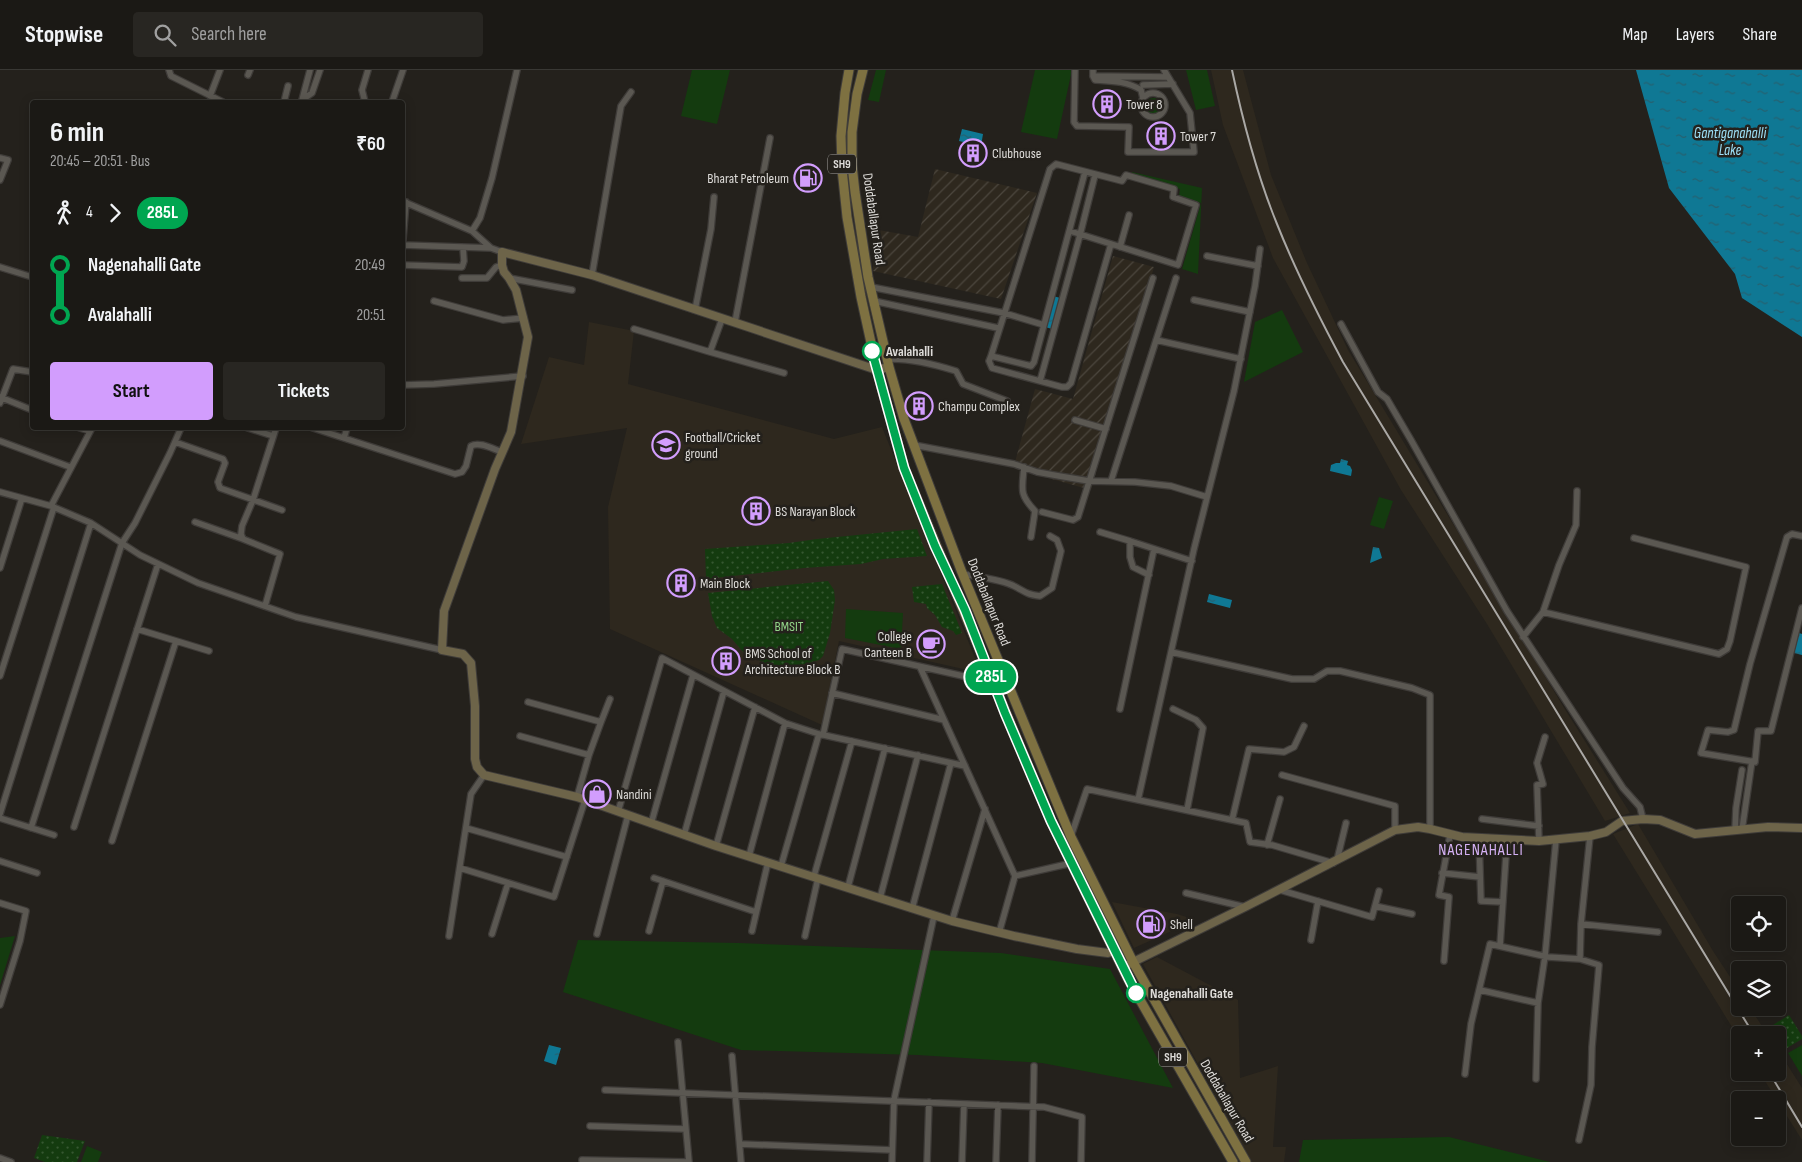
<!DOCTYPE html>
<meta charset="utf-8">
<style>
:root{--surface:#1b1915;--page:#282622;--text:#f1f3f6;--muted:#a0a0a0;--line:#393834;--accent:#d29dfd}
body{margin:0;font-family:"Sofia Sans Condensed",sans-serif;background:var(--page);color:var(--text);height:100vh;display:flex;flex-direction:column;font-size:19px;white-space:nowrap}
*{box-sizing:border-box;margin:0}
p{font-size:16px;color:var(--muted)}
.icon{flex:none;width:28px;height:28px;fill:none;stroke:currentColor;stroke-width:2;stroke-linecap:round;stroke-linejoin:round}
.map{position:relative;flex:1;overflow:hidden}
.details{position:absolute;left:30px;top:30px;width:375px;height:330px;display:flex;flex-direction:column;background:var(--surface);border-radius:5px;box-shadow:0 2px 12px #0003,0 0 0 1px var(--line)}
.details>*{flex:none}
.badge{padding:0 10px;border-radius:16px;font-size:18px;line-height:32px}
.fabs{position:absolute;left:1731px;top:826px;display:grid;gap:10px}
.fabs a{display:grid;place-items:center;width:55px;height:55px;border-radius:5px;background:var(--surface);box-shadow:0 2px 12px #0003,0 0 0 1px var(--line);font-size:25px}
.map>.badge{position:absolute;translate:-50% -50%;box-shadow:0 0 0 2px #fff}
.legs{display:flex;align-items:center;gap:8px;height:55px;padding:0 20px;font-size:16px}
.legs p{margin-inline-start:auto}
.head{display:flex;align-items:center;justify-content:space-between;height:85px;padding:0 20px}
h1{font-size:28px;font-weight:700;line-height:38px}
.primary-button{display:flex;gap:10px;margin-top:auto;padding:10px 20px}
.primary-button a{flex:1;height:58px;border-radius:5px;background:var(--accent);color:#111;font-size:20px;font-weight:700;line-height:58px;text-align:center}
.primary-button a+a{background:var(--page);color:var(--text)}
ul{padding:0 20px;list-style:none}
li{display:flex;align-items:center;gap:18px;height:50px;font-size:19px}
li i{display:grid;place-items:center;width:8px;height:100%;margin:0 6px;background:currentColor}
li i::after{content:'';width:12px;height:12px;margin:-6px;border:4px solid;border-radius:50%;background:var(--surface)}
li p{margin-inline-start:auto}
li:first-child i{background:linear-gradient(#0000 50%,currentColor 0)}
li:last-child i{background:linear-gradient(currentColor 50%,#0000 0)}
header{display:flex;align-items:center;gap:30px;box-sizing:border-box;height:70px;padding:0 25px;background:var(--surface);border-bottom:1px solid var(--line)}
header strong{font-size:24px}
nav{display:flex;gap:28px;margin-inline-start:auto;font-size:18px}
.search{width:350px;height:45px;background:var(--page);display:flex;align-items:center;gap:12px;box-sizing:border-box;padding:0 18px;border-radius:5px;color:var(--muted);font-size:19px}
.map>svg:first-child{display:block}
.built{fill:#2e281e}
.industrial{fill:url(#industrial-furrows)}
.green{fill:#143b0f}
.park{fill:url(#park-dots)}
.water{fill:url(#water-ripples)}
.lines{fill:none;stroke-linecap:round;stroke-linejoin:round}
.street-casing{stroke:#3f3c39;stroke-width:8}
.secondary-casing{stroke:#3f3c39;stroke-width:10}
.primary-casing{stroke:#3f3c39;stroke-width:11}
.street{stroke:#5b5852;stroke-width:5.5}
.secondary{stroke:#6d6449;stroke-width:8}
.primary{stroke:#7e7141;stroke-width:9}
.rail{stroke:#aaa8a5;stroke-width:2}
.line-1-casing{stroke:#fff;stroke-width:11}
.line-1{stroke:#00a651;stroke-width:8}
.stop-1-dot{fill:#fff;stroke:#00a651;stroke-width:2.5}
.labels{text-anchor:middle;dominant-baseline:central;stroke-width:5;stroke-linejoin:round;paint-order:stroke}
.shield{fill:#24211c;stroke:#a6a4a0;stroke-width:1}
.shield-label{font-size:12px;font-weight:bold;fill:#dedcd9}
.poi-label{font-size:14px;fill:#dedcd9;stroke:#24211c;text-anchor:start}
.street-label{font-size:14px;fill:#dedcd9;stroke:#24211c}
.stop-label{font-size:14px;font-weight:bold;fill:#dedcd9;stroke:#24211c;text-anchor:start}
.park-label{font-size:14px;fill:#93d689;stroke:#24211c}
.water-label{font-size:15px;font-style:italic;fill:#9de0f8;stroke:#24211c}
.quarter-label{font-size:16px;letter-spacing:1px;fill:#d5b1f4;stroke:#24211c}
</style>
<header>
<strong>Stopwise</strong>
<div class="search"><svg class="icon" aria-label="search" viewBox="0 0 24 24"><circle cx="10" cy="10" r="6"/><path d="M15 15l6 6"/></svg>Search here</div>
<nav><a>Map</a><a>Layers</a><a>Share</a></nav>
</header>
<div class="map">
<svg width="1802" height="1092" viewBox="0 0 1802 1092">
<defs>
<pattern id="industrial-furrows" width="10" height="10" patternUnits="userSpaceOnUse" patternTransform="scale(1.25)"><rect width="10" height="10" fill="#2e281e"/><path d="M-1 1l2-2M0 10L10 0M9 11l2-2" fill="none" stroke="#4c473e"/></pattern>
<pattern id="park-dots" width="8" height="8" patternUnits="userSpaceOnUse" patternTransform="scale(1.25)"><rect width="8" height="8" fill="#143b0f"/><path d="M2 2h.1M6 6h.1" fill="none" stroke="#365731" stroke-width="1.8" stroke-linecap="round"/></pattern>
<pattern id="water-ripples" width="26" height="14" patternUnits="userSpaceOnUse" patternTransform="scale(1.25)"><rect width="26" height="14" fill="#0f7894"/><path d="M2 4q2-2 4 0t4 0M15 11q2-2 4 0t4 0" fill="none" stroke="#26606f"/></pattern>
</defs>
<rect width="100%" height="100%" fill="#24211c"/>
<path class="built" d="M1211,0H1243L1271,105L1307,193L1348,280L1566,641L1630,743L1605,751L1487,554L1401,420L1273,188L1223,55Z
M589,252L634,261L628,314L834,369L882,357L981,603L839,571L822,655L610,559L608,437L627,358L521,374L549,287L584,295Z
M1638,754L1713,881L1740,922V938H1750L1768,965H1740V970L1613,764Z
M1112,832L1177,844L1196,850L1134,878Z
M1157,887L1238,930L1240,1008L1278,996L1273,1077H1286L1284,1092H1252L1143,894Z
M1778,980L1802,1018V1070L1760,1003L1778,1002Z"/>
<path class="industrial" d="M935,99L1037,123L1001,229L873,201V159L918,167Z
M1113,186L1154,197L1091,420L1016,399L1015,392L1035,319L1073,329Z"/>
<path class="green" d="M692,0H730L717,54L681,46Z
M876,0H886L879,32L868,30Z
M1035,0H1072L1057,69L1021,62Z
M1186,0H1207L1215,36L1196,40Z
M1146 36a8 8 0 1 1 16 0a8 8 0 1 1-16 0Z
M1132,102L1202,118L1198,204L1182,199L1201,133L1179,126L1180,119L1132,105Z
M1282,240L1303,282L1244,312L1255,252Z
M1379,427L1393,431L1384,459L1370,455Z
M846,539L903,543L901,579L845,568Z
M15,866L0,915V868Z
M578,870L739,873L1001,883L1110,899L1173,1018L1042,993L918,985L741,980L563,922Z
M1802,975V1006L1788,983Z
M1449,1067L1550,1092H1299L1303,1070Z
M87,1076L102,1082L98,1092H81Z"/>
<path class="park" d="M917,459L927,486L883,489L861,494L804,498L706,509L705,479L789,473L817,469Z
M828,511L834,520L835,530L830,563L823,586L819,590L805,594L789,596L769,595L744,583L732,569L717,558L712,546L708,523Z
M942,514L962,563L956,565L953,561L942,557L935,545L927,538L926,534L914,532L912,517Z
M1789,945L1802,966V969L1787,978L1773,955Z
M42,1065L85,1071L77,1092H45L34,1088Z"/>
<path class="water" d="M1636,0H1802V267L1742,228L1735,204L1669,118Z
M962,59L983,64L981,76L959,71Z
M1053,226L1064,229L1056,260L1045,257Z
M1341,389L1348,391L1347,395L1350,396L1352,400L1351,406L1330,401L1331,395L1336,393H1340Z
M1373,477L1379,478L1382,488L1370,493Z
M1209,524L1232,530L1230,538L1207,532Z
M1799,563L1802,564V585L1794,583Z
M549,975L561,978L556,995L544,991Z"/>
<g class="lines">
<g class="street-casing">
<path id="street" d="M169,0L171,6L223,32
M1075,0L1074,52L1077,56L1129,57L1128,82H1194L1190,43L1164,0
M1093,0V6L1168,7
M248,5L250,0
M1093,6L1095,10C1111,11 1127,11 1141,20L1143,28
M1143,15L1173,14
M1141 35a12 12 0 1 1 24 0a12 12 0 1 1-24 0Z
M210,26L220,0
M302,30L312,23L320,0
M302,30L310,0
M284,32L288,16
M365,32L362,20L368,0
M392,32L403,0
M0,88L8,90L0,110
M402,131L472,161L491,178L502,182
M472,161L480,148L492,108L517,0
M1070,161L1178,195L1196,135L1173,127L1174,119L1126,105L1122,111L1056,94L1050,99L991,286L1031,296L1034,292L1085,102
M403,175L491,178
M1120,177L1129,145
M402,181L406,132
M1207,186L1258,196
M402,195L462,197L464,191L463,178
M0,197L32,207
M592,205L621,36L631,22
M462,208H487L496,197L502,195
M509,208L572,220
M871,217L1004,243L1044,255
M1194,230L1250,242
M434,231L503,250L524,248
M874,231L998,258
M695,240L711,159L714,127
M722,249L710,282L784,303
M735,252L770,68
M1341,254L1378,322L1387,329L1411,370L1507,541L1623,718L1640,737L1643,749
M634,259L710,282
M1156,270L1241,289
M991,286L989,291L992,298L1062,317H1067L1071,313L1111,174
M887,289C910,288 934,294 956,301L963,314L1007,331
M1040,311L1080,165L1095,105
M402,315L434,314L523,306
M0,327L32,340
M0,333L13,299L32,302
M1075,350L1106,359
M80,358L90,361
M248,358L273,366
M313,358L455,404L462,402L466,396L471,376C479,371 493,379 502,382
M344,368L347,358
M0,371L70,397
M175,372L223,389L225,393L218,412L220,418L282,440
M914,375L1014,394L1037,402L1059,406L1089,411L1135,412L1171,416L1207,427
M1024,397C1022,420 1019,424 1035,441L1031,467
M1111,411L1176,208
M0,422L51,436L91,453L140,485L198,513L296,547L442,580
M51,436L92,358
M1042,442L1073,450L1078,447L1153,208
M195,452L243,469
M1100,462L1130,471V487L1133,497L1149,505
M1802,466L1792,464L1787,467L1750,594L1734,660L1728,662L1708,660L1701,683L1755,692L1758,661H1771L1802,538
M1130,471L1192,491
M0,498L22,428
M963,504C978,507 1001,509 1014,516C1026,522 1025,524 1040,526L1052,518L1061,481L1057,470L1050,466
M265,536L280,484L243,469L241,464L242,456L253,430L276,358
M1543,542L1719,584L1727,579L1730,571L1746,497L1634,468
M137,559L209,581
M1523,567L1543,542L1559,495L1576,455L1577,421
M1171,582L1292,609H1314L1327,601H1340L1412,618L1430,625V759
M920,597L1015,806L999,863
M0,606L54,437
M832,623L944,650
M528,632L601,652L589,685
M1120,639L1154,479
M1173,639L1196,650L1203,658L1187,740
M601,652L610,629
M823,665L842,579L981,610
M520,666L589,685L577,727
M1282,705L1395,736V760
M1138,730L1194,479L1234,321L1255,216L1260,179
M618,742L662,588L785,653L819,664L965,696
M0,744L91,453
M0,748L54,765
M1482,749L1539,756
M1232,750L1249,679L1284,682L1294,677L1304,656
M651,754L693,605
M74,757L158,494
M31,758L122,473L135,453L170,383L181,358
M466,758L567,787
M1735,760L1736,738L1742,700
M1742,760L1752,691
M684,765L724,621
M1071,766L1087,719L1246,753L1250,772L1272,775L1333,793
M1479,768L1481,831L1503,832
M112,771L176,571
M1539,771L1537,715L1543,714L1537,693L1545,667
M1267,775L1280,729
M716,776L755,637
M749,786L785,653
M1337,790L1346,753
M0,791L37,803
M781,796L819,664
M460,798L554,827L585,730
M1442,803L1480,807
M814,806L852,671
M1015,806L1072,793
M654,808L756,842
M848,817L885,678
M1280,820L1372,847L1379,821
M1186,823L1245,837
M880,828L918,685
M0,833L26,841L20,871L0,935
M1375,836L1412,844
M912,839L951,693
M952,851L985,739
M1581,854L1658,862
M649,861L663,811
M752,861L768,792
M492,864L508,813
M597,864L628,745
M449,866L471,724L484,705
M805,866L818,808
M1311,870L1318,831
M1500,876L1507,770
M1580,889L1581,854L1590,766
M1444,891L1449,827L1439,825L1450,765
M1480,920L1538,933L1545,886L1556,770
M678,972L689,1092
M732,986L741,1092
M1465,1004L1471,954L1490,874L1548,887L1580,889L1599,895L1592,977L1591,1015L1579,1070
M1536,1009L1538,933
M605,1020L1044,1037L1082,1047L1081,1092
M590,1056L686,1059
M740,1074L892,1080
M0,1088L11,1092
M582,1090L689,1092
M892,1092L894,1030L934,846
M927,1092L929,1032
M962,1092L964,1034
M996,1092L998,1035
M1032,1092L1034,996"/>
</g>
<g class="secondary-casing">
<path id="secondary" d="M889,297L877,300L592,205L502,182V195L504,202L509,208L516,220L528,267L511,362L495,399L444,541L442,580L463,584L471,593L475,636V689L477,697L484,705L577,727L716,776L952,851L1014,866L1077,879L1108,883L1115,881
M1123,897L1245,837L1395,760L1418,757L1430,759L1462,767L1539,771L1590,766L1606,762L1622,751L1643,749L1660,750L1695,764L1768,757L1802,758"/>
</g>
<g class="primary-casing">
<path id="primary" d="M849,0L845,23L841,66L842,99L847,147L861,227L877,300L904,398L1051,751L1128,909L1233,1092
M863,0L857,24L852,62V95L855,122L868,207L889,297L904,349L961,500L1071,767L1133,892L1246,1092"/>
</g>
<use href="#street" class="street"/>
<use href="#secondary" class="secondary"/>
<use href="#primary" class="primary"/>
<path class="rail" d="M1232,0C1243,52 1257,105 1277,154C1296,202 1319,247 1343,292L1754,965
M1769,1002L1802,1057"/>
</g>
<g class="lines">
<g class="line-1-casing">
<path id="line-1" d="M872,281L904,398L935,476L965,540L1005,643L1051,751L1136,923"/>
</g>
<use href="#line-1" class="line-1"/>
</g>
<defs>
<g id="building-ring" transform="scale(1.4375)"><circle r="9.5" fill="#24211c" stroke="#d29dfd" stroke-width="1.5"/><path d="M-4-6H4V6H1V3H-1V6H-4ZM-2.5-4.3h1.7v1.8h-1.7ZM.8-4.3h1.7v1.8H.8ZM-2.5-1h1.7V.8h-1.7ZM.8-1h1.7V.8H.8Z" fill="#d29dfd"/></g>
<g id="fuel-ring" transform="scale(1.4375)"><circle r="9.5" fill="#24211c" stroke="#d29dfd" stroke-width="1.5"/><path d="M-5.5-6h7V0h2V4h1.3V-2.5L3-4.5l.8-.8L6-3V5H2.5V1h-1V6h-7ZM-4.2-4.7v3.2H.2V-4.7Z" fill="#d29dfd"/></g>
<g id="university-ring" transform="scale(1.4375)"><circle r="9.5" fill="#24211c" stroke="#d29dfd" stroke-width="1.5"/><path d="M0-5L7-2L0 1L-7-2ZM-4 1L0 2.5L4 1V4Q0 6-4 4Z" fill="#d29dfd"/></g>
<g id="cafe-ring" transform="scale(1.4375)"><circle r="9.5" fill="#24211c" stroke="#d29dfd" stroke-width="1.5"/><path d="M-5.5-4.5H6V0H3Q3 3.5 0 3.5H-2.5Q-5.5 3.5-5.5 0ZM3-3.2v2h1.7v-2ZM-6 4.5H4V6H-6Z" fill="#d29dfd"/></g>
<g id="shop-ring" transform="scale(1.4375)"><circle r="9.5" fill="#24211c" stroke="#d29dfd" stroke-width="1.5"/><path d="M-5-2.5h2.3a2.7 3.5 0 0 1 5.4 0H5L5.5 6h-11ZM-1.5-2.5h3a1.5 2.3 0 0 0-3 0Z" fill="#d29dfd"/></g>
</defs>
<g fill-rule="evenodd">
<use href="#building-ring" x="1107" y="34"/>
<use href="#building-ring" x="1161" y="66"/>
<use href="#building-ring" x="973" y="83"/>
<use href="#fuel-ring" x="808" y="108"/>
<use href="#building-ring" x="919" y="336"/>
<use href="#university-ring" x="666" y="375"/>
<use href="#building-ring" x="756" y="441"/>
<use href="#building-ring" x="681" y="513"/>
<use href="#cafe-ring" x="931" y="574"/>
<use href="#building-ring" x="726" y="591"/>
<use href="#shop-ring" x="597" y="724"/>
<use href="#fuel-ring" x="1151" y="854"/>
</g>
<g class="stop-1-dot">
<circle cx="872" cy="281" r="9"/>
<circle cx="1136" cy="923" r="9"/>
</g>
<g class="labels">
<g class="shield">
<rect x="828" y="84.5" width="28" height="19" rx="4"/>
<rect x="1159" y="977.5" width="28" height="19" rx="4"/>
</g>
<g class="shield-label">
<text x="842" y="94">SH9</text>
<text x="1173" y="987">SH9</text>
</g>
<g class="poi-label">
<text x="1126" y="34">Tower 8</text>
<text x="1180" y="66">Tower 7</text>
<text x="992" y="83">Clubhouse</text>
<text x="789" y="108" text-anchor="end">Bharat Petroleum</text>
<text x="938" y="336">Champu Complex</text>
<text x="685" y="367">Football/Cricket<tspan x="685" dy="16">ground</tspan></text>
<text x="775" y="441">BS Narayan Block</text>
<text x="700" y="513">Main Block</text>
<text x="912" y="566" text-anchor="end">College<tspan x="912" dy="16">Canteen B</tspan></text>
<text x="745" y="583">BMS School of<tspan x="745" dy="16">Architecture Block B</tspan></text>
<text x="616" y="724">Nandini</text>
<text x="1170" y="854">Shell</text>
</g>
<g class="street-label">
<text transform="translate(874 149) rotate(82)">Doddaballapur Road</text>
<text transform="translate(989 532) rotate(68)">Doddaballapur Road</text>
<text transform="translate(1227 1031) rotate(60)">Doddaballapur Road</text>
</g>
<g class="stop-label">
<text x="886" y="281">Avalahalli</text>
<text x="1150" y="923">Nagenahalli Gate</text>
</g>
<g class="park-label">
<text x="789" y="556">BMSIT</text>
</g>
<g class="water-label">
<text x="1730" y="63">Gantiganahalli<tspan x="1730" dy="17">Lake</tspan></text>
</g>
<g class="quarter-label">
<text x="1481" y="780">NAGENAHALLI</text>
</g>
</g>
</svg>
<div class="fabs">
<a><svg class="icon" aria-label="locate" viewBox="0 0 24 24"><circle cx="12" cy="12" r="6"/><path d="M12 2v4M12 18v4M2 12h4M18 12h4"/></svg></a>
<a><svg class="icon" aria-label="layers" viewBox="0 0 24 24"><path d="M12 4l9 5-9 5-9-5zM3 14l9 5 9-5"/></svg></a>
<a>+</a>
<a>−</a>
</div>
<b class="badge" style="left:991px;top:607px;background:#00a651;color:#fff">285L</b>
<section class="details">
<div class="head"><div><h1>6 min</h1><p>20:45 – 20:51 · Bus</p></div><b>₹60</b></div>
<div class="legs"><svg class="icon" aria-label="walk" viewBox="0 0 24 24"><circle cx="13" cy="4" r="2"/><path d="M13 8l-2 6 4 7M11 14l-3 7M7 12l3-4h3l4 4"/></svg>4<svg class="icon" aria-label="forward" viewBox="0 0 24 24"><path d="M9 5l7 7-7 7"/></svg><b class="badge" style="background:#00a651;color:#fff">285L</b></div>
<ul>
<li><i style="color:#00a651"></i><b>Nagenahalli Gate</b><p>20:49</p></li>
<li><i style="color:#00a651"></i><b>Avalahalli</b><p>20:51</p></li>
</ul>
<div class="primary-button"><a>Start</a><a>Tickets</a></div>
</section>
</div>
